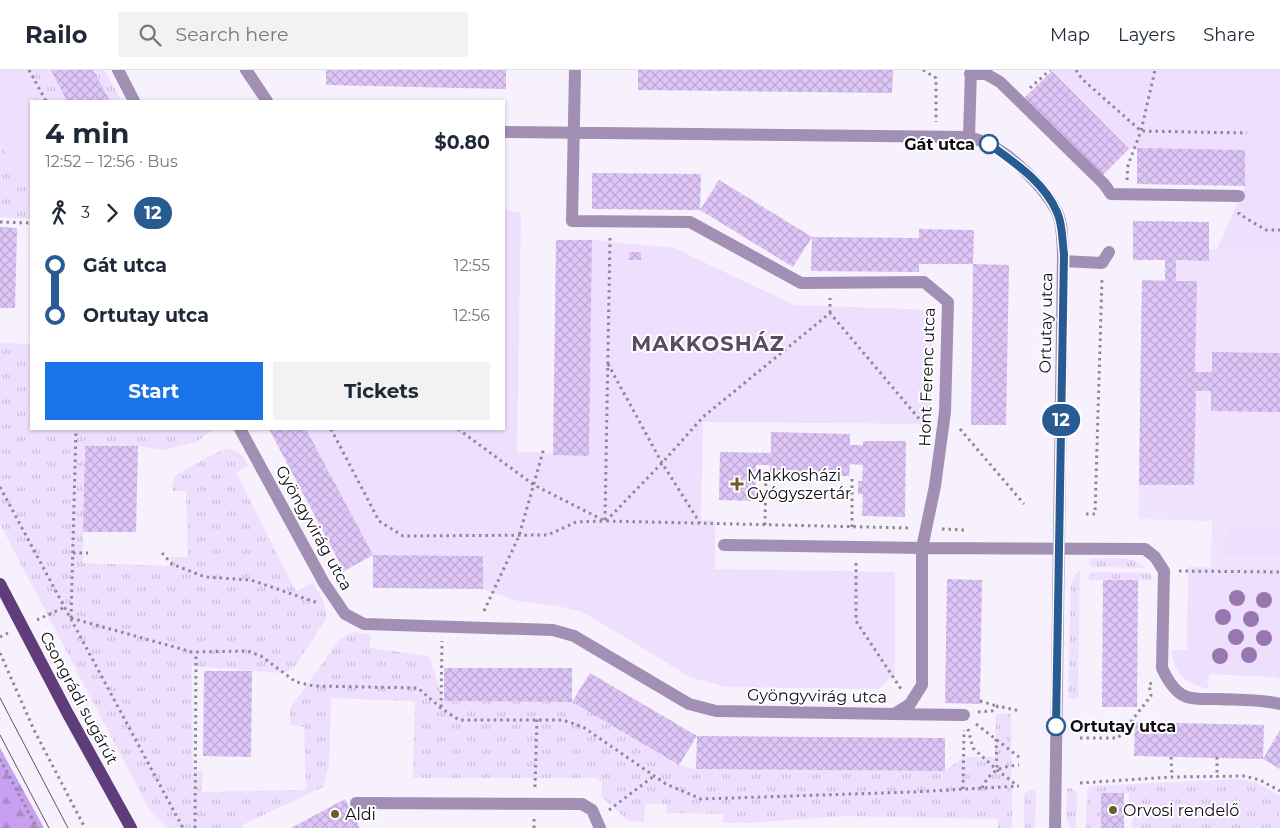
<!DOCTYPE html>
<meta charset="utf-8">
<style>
:root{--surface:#fff;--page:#f2f2f3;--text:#1f2937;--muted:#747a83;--line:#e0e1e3;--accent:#1a73e8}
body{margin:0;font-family:Montserrat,sans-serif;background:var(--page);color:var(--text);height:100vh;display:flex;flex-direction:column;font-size:19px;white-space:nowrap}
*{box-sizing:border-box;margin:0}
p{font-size:16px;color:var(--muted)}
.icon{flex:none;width:28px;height:28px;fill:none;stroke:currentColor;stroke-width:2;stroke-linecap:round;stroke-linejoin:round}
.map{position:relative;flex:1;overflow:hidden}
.sheet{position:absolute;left:30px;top:30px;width:475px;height:330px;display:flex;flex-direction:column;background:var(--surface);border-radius:0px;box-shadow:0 1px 4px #0004}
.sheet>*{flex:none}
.badge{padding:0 10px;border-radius:16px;font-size:18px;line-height:32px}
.map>.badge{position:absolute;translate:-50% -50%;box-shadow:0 0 0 2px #fff}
.legs{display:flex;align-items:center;gap:8px;height:55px;padding:0 15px;font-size:16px}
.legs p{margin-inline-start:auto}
.summary{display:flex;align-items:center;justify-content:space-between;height:85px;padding:0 15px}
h1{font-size:28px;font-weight:700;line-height:38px}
.action{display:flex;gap:10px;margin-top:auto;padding:10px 15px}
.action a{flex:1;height:58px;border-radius:0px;background:var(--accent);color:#fff;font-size:20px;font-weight:700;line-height:58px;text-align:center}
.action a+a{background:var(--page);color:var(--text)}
ul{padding:0 15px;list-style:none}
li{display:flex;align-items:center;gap:18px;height:50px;font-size:19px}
li i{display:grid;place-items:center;width:8px;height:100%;margin:0 6px;background:currentColor}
li i::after{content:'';width:12px;height:12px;margin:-6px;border:4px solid;border-radius:50%;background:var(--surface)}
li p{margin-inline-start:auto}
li:first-child i{background:linear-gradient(#0000 50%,currentColor 0)}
li:last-child i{background:linear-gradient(currentColor 50%,#0000 0)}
header{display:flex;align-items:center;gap:30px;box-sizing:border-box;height:70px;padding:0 25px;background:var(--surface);border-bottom:1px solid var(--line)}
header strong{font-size:24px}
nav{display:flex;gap:28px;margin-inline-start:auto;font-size:18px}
.search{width:350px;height:45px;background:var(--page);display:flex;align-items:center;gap:12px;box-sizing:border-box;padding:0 18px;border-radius:0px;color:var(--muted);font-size:19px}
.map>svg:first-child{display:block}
.built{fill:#f0e3fe}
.grass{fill:url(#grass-tufts)}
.forest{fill:url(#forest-firs)}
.green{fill:#eedffe}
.building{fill:url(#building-cross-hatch)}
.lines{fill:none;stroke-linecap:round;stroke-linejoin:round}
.path{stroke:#8d8992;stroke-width:3;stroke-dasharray:2.5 4;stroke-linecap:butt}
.minor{stroke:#a190b3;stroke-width:12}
.major{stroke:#5e3d7a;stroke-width:12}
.tram{stroke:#5b565f;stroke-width:1}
.tree{fill:#9876b0}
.line-1-casing{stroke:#fff;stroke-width:11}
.line-1{stroke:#275b91;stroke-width:8}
.stop-1-dot{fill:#fff;stroke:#275b91;stroke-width:2.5}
.poi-dot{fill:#695e2b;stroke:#fff;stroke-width:2}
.labels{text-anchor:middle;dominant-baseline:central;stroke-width:4;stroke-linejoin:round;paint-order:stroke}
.stop-label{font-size:16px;font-weight:bold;fill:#0f0b13;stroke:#fff;text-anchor:end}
.street-label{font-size:16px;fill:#0f0b13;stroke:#fff}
.poi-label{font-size:16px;fill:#0f0b13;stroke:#fff;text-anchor:start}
.district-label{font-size:21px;font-weight:bold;letter-spacing:1px;fill:#574d62;stroke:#fff}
</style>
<header>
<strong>Railo</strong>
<div class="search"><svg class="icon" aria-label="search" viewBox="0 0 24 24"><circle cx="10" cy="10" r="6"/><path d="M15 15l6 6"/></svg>Search here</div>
<nav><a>Map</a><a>Layers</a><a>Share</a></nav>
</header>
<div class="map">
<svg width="1280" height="758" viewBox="0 0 1280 758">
<defs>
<pattern id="grass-tufts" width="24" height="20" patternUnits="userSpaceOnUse" patternTransform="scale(1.25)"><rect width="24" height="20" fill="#eedffe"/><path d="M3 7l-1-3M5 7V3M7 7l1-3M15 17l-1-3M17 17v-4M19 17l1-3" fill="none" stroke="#cbbed9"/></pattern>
<pattern id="forest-firs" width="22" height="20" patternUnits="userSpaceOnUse" patternTransform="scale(1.25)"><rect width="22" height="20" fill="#c99ff1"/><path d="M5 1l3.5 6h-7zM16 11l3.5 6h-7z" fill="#ab88ce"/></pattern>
<pattern id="building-cross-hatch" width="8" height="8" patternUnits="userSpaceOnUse" patternTransform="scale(1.25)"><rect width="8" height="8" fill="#dec5f7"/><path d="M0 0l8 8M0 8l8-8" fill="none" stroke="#bda8d3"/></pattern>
</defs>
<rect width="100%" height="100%" fill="#f6f1fc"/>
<path class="built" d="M1133,151L1209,152V179H1280V499L1211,498L1212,451L1138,449L1142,210H1165V190H1133Z"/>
<path class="grass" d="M0,0H104L122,31H31V149L0,147Z
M0,273L31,274V359H214L196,372L164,380L138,376H85L83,493L170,496L171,487H188L186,421H172L174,407C183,401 218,380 227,379C237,378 244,387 248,395L236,403L296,521L313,513L324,532L327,548L293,599L283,603L192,596L193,701H203L201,722L306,720L304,657L290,655V638L340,569L352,562L370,564V578L429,586L444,631L572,632L679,695L696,699L945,701L964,687H995L996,644H1011L1012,758H998V749L843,746L749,753H723V744L667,743V734H645L644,752L628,751L601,726L602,713L597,708H413L415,631L331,628L329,694L323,717L242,755L243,758H167L150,741L0,454Z
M1120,488L1134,490L1146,498L1092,497L1089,494L1091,489Z
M1080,499L1078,628L1070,629L1068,627L1071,515L1075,505Z
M1094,502L1150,503L1153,510H1089L1090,503Z
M1238,709L1256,712L1280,726V758H1132L1133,741L1129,740V723H1102L1101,758H1086L1087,723L1088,718L1092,716Z
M1069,717L1075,721L1077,726L1076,758H1070L1066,745L1067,719Z
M1030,719L1036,722L1035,758H1024V725L1025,723Z"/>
<path class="forest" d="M0,678L44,758H0Z"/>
<path class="green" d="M0,0H18L33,31H31V120L27,117L0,73Z
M1052,0H1280V179H1217L1245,116V80L1129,79Z
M504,140L521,143L517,382C541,381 565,387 589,385L592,170L674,178L794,235L933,240L931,354L703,352L701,450H715V499L895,502V603L878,619L725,617L690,607L583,542L557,536L518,531L483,519V486L373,485L306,359H504Z
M1280,456V487L1225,486L1226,457Z
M1188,497L1280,499V609L1272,607L1209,604L1208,619C1184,612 1175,605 1171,580H1187Z"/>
<path class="building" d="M51,0H93L110,31H67Z
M326,0H506V19L326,15Z
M638,0H893L892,23L638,20Z
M1052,1L1129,79L1102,106L1024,28Z
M1137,78L1245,80V116L1137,114Z
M592,103L701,104L700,140L592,139Z
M719,110L812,167L793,197L700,140Z
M1133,151L1209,152V191L1176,190V211H1197L1195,302H1212V282L1280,283V342L1211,341V321H1196L1194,415H1139L1142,210L1165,211V190H1133Z
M0,157L17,158L15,238H0Z
M919,159L974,160L973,194H919V202L811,201L812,167L919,168Z
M556,170H592L589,386L553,385Z
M629,182H641V190H629Z
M973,194L1009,195L1006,355H971Z
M269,359H306L373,485L344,501Z
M771,362L850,364V375H863V371H906L905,447L862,446L863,424H858V411H862L863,395L850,394L849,406L770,405V395H756L755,431L719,430L720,382L771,383Z
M85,376H138L136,462H83Z
M373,485L483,486V519L373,518Z
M947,509L982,510L980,634L945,633Z
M1103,510H1138L1137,637H1102Z
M444,598H572V632L590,603L697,666L945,668V701L696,699L697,666L679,695L572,632L444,631Z
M204,601H252L251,687L203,686Z
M1135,652L1264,655L1263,689L1134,686Z
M1280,660V699L1263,689Z
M1101,723H1124V758H1101Z
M345,729L360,758H291Z"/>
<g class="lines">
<path class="path" d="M29,0L46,31
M923,0L936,8V52
M1076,0L1082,9L1141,61L1247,63
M1030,18L1050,0
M1127,110L1128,95L1141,61L1155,0
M1239,142V144L1266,160H1280
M0,152L31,153
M830,243V228
M608,294L662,393L700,453
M331,359L379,451L403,466L548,465L576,452L605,451L610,167
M458,359L534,415L605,451L911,458
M960,359L1024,434
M0,417L183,758
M1086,444H1095L1102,208
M606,451L662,393L703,347L830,243L926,357
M765,455L766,404
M852,457V408
M942,459L964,460
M73,483H88
M162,483L172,494L205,507L251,510L318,533
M856,493V551L901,619
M1179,501L1280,502
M484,541L519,466L544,378
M71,548L192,582L248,581L261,586L296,612L314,616L418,618L441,638L459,650H563L583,657L666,714L701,729L913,722L1019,716
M71,548L76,359
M37,550L65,537
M0,567L8,563
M0,583L34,660L85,758
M980,631L997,636
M441,637L442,571
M978,642L992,641L998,636L1020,641
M976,654L1019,687
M968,659L973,678L997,700L1018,716
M1080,668H1118L1151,626L1149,614L1153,613
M996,669L997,699
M1171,687L1172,707
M1217,687V707
M0,689L37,758
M1080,713L1172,707L1244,706L1260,710L1280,721
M535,717L537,649
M982,718C991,700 999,697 1019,695
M963,719L964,660
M609,740L654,706
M195,758L196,582
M534,758V749"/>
<path class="minor" d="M118,0L134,31
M246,0L267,31
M575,0L572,151L690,152L801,213L924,212L948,232L945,342L935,416L922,478L724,475
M970,4H986L1000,12L1104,114L1111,124L1239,126
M504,62L969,67C976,69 982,71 988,74C1011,84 1046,119 1057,142C1063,154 1062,171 1063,184L1055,758
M969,67L971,0
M1063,191L1102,193L1109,182
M240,359L324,513L345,544L364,554L553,560L574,566L689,634L716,641L894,644L910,634L922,615V478L1145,479L1155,487L1164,501L1162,598C1167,609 1175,623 1187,627C1196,630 1208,629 1218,629C1239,630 1259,629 1280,634
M894,644L964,645
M356,733L582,734L592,740L600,758"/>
<path class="major" d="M0,514L68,644L131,758"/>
<path class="tram" d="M0,628L68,758
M0,665L49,758"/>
</g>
<g class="tree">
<circle cx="1237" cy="528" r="8"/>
<circle cx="1264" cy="530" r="8"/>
<circle cx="1223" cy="547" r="8"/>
<circle cx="1251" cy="549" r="8"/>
<circle cx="1236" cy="567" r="8"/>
<circle cx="1264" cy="568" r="8"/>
<circle cx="1249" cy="585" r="8"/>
<circle cx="1220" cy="586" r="8"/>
</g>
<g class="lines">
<g class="line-1-casing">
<path id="line-1" d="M989,74C1015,93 1044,112 1057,142C1063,155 1062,171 1064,184L1056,656"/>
</g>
<use href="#line-1" class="line-1"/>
</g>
<g class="stop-1-dot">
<circle cx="989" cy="74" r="9"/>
<circle cx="1056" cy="656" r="9"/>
</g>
<g class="poi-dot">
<path d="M734.5 406.5h5v5h5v5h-5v5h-5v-5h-5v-5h5z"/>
<circle cx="1113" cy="740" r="5"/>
<circle cx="335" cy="744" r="5"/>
</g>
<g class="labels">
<g class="stop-label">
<text x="975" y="74">Gát utca</text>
<text x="1070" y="656" text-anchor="start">Ortutay utca</text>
</g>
<g class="street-label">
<text transform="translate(1046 253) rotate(-89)">Ortutay utca</text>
<text transform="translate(927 307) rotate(-88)">Hont Ferenc utca</text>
<text transform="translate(314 458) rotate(61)">Gyöngyvirág utca</text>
<text transform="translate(817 626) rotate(1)">Gyöngyvirág utca</text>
<text transform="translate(79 628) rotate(62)">Csongrádi sugárút</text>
</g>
<g class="poi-label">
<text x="747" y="405">Makkosházi<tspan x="747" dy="18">Gyógyszertár</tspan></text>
<text x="1123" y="740">Orvosi rendelő</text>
<text x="345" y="744">Aldi</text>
</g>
<g class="district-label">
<text x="708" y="273">MAKKOSHÁZ</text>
</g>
</g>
</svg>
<b class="badge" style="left:1061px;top:350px;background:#275b91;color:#fff">12</b>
<section class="sheet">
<div class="summary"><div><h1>4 min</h1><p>12:52 – 12:56 · Bus</p></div><b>$0.80</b></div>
<div class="legs"><svg class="icon" aria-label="walk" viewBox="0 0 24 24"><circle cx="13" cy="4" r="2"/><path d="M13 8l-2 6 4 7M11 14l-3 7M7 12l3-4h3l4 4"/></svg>3<svg class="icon" aria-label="forward" viewBox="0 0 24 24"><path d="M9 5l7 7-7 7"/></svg><b class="badge" style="background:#275b91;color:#fff">12</b></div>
<ul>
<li><i style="color:#275b91"></i><b>Gát utca</b><p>12:55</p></li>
<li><i style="color:#275b91"></i><b>Ortutay utca</b><p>12:56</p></li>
</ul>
<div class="action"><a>Start</a><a>Tickets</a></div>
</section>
</div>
